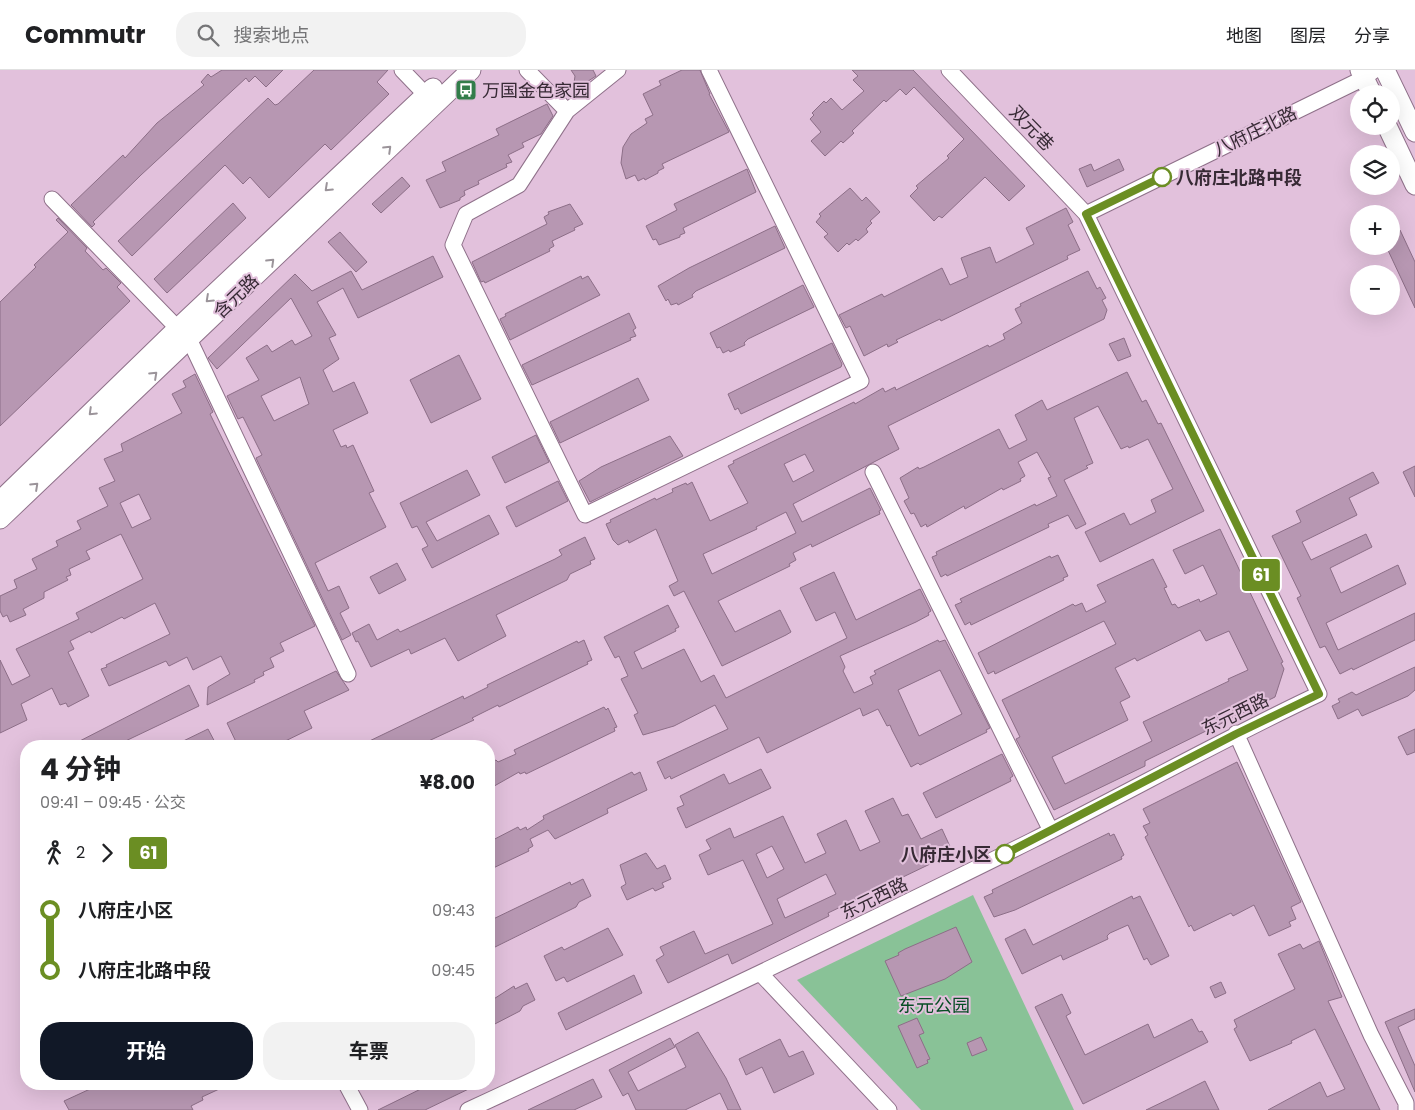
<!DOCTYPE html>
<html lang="zh">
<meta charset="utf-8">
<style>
:root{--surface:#fff;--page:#f2f2f2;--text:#202124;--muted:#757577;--line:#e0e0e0;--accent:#111827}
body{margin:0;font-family:Poppins,"Noto Sans SC",sans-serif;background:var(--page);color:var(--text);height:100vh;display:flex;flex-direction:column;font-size:19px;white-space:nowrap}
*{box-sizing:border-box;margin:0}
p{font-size:16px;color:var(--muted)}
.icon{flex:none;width:28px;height:28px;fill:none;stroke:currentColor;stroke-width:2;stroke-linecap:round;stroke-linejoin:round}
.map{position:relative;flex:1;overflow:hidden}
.details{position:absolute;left:20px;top:670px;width:475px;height:350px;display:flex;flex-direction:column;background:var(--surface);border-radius:20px;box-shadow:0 5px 20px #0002}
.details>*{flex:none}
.badge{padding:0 10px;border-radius:4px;font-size:18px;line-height:32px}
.fabs{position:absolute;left:1350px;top:15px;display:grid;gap:10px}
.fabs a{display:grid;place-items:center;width:50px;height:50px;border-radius:50%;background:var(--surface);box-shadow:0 5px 20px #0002;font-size:25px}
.map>.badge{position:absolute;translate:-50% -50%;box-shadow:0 0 0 2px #fff}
.legs{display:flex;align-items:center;gap:8px;height:55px;padding:0 20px;font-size:16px}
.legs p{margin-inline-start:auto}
.overview{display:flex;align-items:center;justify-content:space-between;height:85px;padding:0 20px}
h1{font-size:28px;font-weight:700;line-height:38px}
.cta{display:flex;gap:10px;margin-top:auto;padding:10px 20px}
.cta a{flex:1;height:58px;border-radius:20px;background:var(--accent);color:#fff;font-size:20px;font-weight:700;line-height:58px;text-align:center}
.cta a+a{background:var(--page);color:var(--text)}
ul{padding:0 20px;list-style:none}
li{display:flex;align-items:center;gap:18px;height:60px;font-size:19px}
li i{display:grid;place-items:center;width:8px;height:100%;margin:0 6px;background:currentColor}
li i::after{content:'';width:12px;height:12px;margin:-6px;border:4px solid;border-radius:50%;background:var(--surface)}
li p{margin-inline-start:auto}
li:first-child i{background:linear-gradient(#0000 50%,currentColor 0)}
li:last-child i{background:linear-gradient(currentColor 50%,#0000 0)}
header{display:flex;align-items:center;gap:30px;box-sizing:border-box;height:70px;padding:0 25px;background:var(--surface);border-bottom:1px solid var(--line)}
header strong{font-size:24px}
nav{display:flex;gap:28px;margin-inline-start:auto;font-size:18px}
.search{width:350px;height:45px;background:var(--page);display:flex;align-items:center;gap:12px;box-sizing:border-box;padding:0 18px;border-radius:20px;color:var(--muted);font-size:19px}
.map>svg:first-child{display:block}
.green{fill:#89c297}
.building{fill:#b797b2;stroke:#8c6e87;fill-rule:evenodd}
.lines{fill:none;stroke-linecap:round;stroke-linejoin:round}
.minor-casing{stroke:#8f718a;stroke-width:17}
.major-casing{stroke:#8f718a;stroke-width:21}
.minor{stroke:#fff;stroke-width:15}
.major{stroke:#fff;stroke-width:19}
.oneway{stroke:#9b949a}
.line-1-casing{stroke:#fff;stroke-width:11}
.line-1{stroke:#6b8e23;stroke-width:8}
.stop-1-dot{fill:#fff;stroke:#6b8e23;stroke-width:2.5}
.labels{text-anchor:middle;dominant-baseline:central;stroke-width:4;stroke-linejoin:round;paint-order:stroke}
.poi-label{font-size:18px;fill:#372a35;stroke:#e2c1dc;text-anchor:start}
.street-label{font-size:18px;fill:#372a35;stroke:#e2c1dc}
.stop-label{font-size:18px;font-weight:bold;fill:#372a35;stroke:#e2c1dc;text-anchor:start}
.park-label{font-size:18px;fill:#074e25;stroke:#e2c1dc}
</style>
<header>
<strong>Commutr</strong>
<div class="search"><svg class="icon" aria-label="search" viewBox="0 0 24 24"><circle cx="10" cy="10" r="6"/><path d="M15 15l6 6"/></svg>搜索地点</div>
<nav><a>地图</a><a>图层</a><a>分享</a></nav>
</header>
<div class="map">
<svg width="1415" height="1040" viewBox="0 0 1415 1040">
<rect width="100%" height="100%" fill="#e2c1dc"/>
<path class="green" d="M973,825L1074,1040H921L797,910Z"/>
<path class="building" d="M222,0H283L266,17L255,6L249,12L246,8L141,105L93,152L95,154L92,157L71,135L123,85L125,88L157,53L204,15L201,12L208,4L211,7Z
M314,0H388L377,12L389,24L331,80L325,74L269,128L250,107L243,114L225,95L132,186L118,171L268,28L275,35L278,34Z
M571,0H593L596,6L579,17L574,13L575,6Z
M682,0H700L710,24H709L729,62L662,94L664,98L658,101V103L645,110L644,108L638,111L635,105L626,109L621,93L623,77L631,64L647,53L645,49L653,45L643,24L661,15L659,11Z
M852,0H913L1025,116L1009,131L985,107L942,148L939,146L934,151L910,126L918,118L916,116L949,88L947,86L964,69L914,17L906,25L900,19L886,32L884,30L852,61L854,63L843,73L841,71L825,86L811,71L821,62L810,49L814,45L812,43L824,31L826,33L831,28L842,40L864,21L853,10L858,6Z
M547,34L553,46L541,64L522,73L524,77L508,85L512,92L506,94L507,97L478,111L479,114L464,121L465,125L460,128V130L440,138L426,110L446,101L442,92L499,65L496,59Z
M1119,89L1124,100L1087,117L1079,99L1091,94L1094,101Z
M747,99L756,122L683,158L685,163L680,165V167L659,175L656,169L653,170L646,156L677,140L674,134Z
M402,107L410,116L381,143L372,134Z
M850,118L862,131L866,127L880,142L870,151L872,153L866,159L868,162L858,171L856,169L849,175L847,173L838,182L824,167L828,164L816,152L821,146L819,144Z
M233,133L246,148L167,223L154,209Z
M570,134L583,154L574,158L575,160L552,171L554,176L549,179L550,181L485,213L484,211L481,212L472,192L547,154L544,147L549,144L548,142Z
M1066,138L1073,152L1068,155L1080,180L1067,186L1068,189L941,251L940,249L896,270L898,272L888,277L887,274L864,286L850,256L846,258L839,245L882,224L884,227L942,198L950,215L968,207L961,188L990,177L996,193L1034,174L1026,158Z
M58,148L87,178L85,181L103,200L106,198L121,213L117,217L130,231L0,356V232L36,197L34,195L68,162L56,150Z
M775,156L785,178L696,221L692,225L693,227L678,235L677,233L671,235L668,229L666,231L658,216L689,198Z
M1400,160L1415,192V238L1386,176H1391V164Z
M340,162L367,192L356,202L328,172Z
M433,186L443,207L358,248L343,218L317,232L336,265L329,268L339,289L323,300L333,322L354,312L368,343L333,360L341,377L346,375L347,378L353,375L374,421L369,423L386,457L315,493L328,521L339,516L349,538L340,543L351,565L342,570L256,388L262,385L243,347L238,349L227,326L259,310L246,288L267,275L272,282L292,270L295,275L312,266L291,228L217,299L208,288L295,204L312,221L351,201L362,220ZM300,307L309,334L274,351L261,326Z
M1088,201L1097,219L1100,217L1106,228L1102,230L1107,240L1104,249L888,356L899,379L793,434L802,452L870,418L881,440L879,441L880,444L867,450L812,477L811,474L793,483L796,490L789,494L790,496L718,531L735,562L780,540L791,562L786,565L722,596L684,521L674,526L669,516L678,511L656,459L629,473L628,470L618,475L613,470L606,454L611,452L610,450L655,428L656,430L673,422L672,419L686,413L687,415L692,412L710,451L748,433L728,396L734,393L733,391L854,332L855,334L883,318L885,322L895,317L896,320L988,275L989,277L1005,269L1003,264L1022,253L1015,239L1021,236L1020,234ZM805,384L814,401L793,412L784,394ZM786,442L796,463L712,504L703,484L757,459L756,457Z
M581,206L582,209L588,206L600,225L510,270L500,249L506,246L505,244Z
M803,215L814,237L748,269L744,273L745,275L730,282L729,280L723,283L720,277L717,278L710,263Z
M629,243L636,258L633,260L636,266L630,268L631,270L532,315L522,295Z
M1124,268L1131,286L1118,291L1109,274Z
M832,273L842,294L841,297L741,344L738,338L735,340L728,324Z
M459,285L481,329L431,353L410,310Z
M1127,302L1142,332L1146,330L1158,354L1161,353L1204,441L1100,492L1085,462L1124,443L1130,455L1156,442L1151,430L1173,419L1148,369L1129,378L1128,376L1121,379L1098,336L1074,348L1093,393L1086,396L1088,398L1064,410L1086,454L1076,459L1068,445L1048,454L1049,457L947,506L946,504L941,507L932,487L937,485L936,482L1035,434L1036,436L1057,426L1048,408L1051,407L1037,382L1018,392L1025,406L1020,409L1021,411L1003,420L1002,418L965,439L964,436L927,457L926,454L921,457L914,443L911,444L904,431L909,428L900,408L918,397L919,399L924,397L999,359L1009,379L1027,370L1015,345L1042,330L1047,340Z
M195,304L213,342L210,344L315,556L280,573L284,581L270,588L274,597L263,602L264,605L254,610L255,612L207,635L208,617L230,604L221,586L193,600L187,587L169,596L166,591L109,616L101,599L107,597L106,595L170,564L155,533L124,549L122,547L91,563L90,561L70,571L74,579L68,582L89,626L68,637L66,633L60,635L52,618L21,634L27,650L0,663V590L12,615L30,606L16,579L79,549L76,543L143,509L121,464L86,481L90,489L69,499L71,505L66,507L68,510L44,522V528L23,539L26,545L10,552L7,545L3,547L0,541V526L17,518L14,510L37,499L32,489L58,476L56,471L81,459L77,451L108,436L99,418L115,411L104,389L123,381L121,374L182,343L172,324L186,317L183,311ZM139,424L151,449L132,458L120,433Z
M638,308L649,330L560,373L550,352Z
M536,365L549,392L505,413L492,387Z
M670,366L683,386L590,432L579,411L601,397Z
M1415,396V427L1403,402Z
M467,400L480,425L426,452L437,471L489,445L499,464L432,498L422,479L428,476L417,456L412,458L400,433Z
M1373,402L1379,413L1349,428L1357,445L1302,472L1311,490L1366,464L1372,477L1330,498L1341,523L1398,495L1406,514L1326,553L1338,580L1415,543V570L1353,600L1352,598L1340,604L1325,576L1320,578L1297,528L1301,526L1272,466L1301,452L1296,441Z
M558,411L568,431L516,457L506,437Z
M1220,459L1283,592L1281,593L1284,599L1275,627L1145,691V696L1054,740L1016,669L1020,667L1002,630L1116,574L1104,551L995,604L994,601L988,604L978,583L1073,534L1075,536L1082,533L1086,542L1106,532L1097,515L1153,489L1167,517L1164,518L1172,535L1175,534L1178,538L1199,529L1200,532L1217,524L1203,495L1185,504L1173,480ZM1200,560L1206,571L1229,561L1248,600L1228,609L1229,611L1143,652L1152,671L1065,714L1052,687L1128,650L1120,632L1130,627L1115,598L1135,588L1137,591Z
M585,467L595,489L590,491L591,494L570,504L567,510L496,545L506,566L458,591L445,568L411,584L409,579L371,597L358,571L356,572L352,563L369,554L377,570L398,559L400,562L555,489L562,485L559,480Z
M1058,485L1068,506L1063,508L1064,510L971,555L970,552L965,555L955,535L962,532L960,529L1050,486L1051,488Z
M397,493L406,510L379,524L370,507Z
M834,502L856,550L920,519L931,541L928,543L929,545L916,552L840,586L845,597L843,601L854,623L873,614L870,607L876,604L874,601L938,570L939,572L945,570L990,658L986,660L987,662L920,695L918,693L911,697L892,660L890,655L887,656L878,639L863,646L860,638L767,683L759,667L671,709L670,706L665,709L657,692L728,659L715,635L674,656L643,665L634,645L638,643L621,609L628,606L619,586L615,588L604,567L668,535L679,557L675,559L676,561L634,582L642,599L684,579L701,612L714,605L726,628L847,568L835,542L816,551L800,518ZM940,600L962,644L919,666L898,620Z
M584,570L592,590L587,592L588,594L499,637L498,635L472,648L474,650L422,674L423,676H359L463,626L464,629L488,617L487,615L577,571L578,573Z
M1415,597V620L1408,626L1362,646L1358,639L1338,649L1332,636L1340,632L1338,629L1352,622L1356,625Z
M336,601L349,620L304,641L312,658L275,676H238L227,653Z
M189,615L199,636L115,676H70Z
M604,637L606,640L608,638L617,657L614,658L615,661L526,704L525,702L520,704L519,702L489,719V691L490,693L496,690L498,692L516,684L514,680Z
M208,659L217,676H173Z
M1415,659V682L1407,685L1398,667Z
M1002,684L1013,706L1010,708L1011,711L936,748L923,723Z
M1237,692L1301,832L1291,837L1296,849L1289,852L1291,856L1269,866L1254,835L1233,846L1231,843L1194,861L1191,855L1189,857L1145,767L1148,765L1143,756L1150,753L1143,739Z
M761,699L771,718L686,758L677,738L684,735L680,726L724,704L729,714Z
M632,702L634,705L640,702L647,720L607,739L608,743L555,769L548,760L530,769L533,776L528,779L529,781L489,800V772L518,757L520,760L526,757L527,760L544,749L543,746Z
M893,728L902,746L908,744L921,769L942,759L953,783L828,843L829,846L732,894L728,884L668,913L656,890L664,885L660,877L694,861L705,884L773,854L743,790L708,805L699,785L711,779L706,770L730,758L734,768L783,746L805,793L826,783L817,764L846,750L860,781L880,772L865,741ZM772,776L784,799L767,808L756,784ZM826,804L836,824L785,848L777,829Z
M1109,763L1110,766L1114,764L1124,785L1121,787L1122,789L1015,840L994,847L984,827L993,823L992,820Z
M646,783L657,799L665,795L671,809L662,813L664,817L655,821L653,818L627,830L621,817L626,814L620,795Z
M583,809L591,826L579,832L576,837L489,880V851L570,812L571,815Z
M1132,826L1133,829L1140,826L1169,886L1151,895L1147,888L1144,890L1128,855L1110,863L1107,866L1108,869L1063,890L1061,885L1022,904L1005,869L1025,859L1033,875Z
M956,857L972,892L945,909L901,926L885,891L899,885L898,883L905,879Z
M608,858L623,885L567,912L564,907L556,911L544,886L562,877L564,880Z
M1319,871L1342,927L1328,931L1380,1040H1268L1320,1012L1327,1027L1345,1019L1315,959L1291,971L1292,973L1250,991L1234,959L1237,957L1234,950L1295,919L1278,884L1300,874L1303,879Z
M634,905L642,923L566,960L558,943Z
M1221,912L1226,923L1215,928L1210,917Z
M527,913L535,930L523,936L520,941L489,957V932L514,916L515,919Z
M1062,924L1071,943L1066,946L1085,985L1148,954L1154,968L1192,949L1199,962L1202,961L1208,972L1083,1034L1035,937Z
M1415,939V949L1398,957L1415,996V1022L1385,952Z
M917,948L924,963L919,965L930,989L927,990L928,993L917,998L898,956Z
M698,962L726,1008L741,1040H728L720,1023L685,1040H636L628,1023L623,1026L609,1000L670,968L675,977L628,1002L638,1021L686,997L675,975Z
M981,967L987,980L972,986L967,973Z
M780,969L789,987L803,981L814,1004L774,1023L762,997L746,1005L739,989Z
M593,1009L602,1027L574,1040H528Z
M1205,1011L1219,1040H1146L1171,1028Z
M101,1014H118L120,1018L129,1014H230L202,1027L203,1030L191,1036L193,1040H69L64,1031Z
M431,1014H479L425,1040H378Z"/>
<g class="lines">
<g class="minor-casing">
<path id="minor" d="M402,0L426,25
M527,0L567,41
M618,0L567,41L519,115L466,144L453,175L585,445L861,311L709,0
M52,129L190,271L348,604
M1086,144L1364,8L1375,0
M873,402L1051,761
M1236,663L1371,965L1406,1033V1040
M761,904L889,1040
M346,1014L360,1040
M468,1040C656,953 844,864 1031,771C1127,723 1221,670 1319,624L1086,144L949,0"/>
</g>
<g class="major-casing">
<path id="major" d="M1360,0L1372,24
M1385,0L1415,62
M1387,56L1415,115
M0,431L179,257L433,18
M0,449L471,0"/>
</g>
<use href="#minor" class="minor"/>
<use href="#major" class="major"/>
</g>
<defs><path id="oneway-chevron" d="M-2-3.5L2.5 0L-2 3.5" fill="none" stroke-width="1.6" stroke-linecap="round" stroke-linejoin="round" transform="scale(1.25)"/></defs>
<g class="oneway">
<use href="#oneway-chevron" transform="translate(388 79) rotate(-44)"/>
<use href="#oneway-chevron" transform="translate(328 118) rotate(137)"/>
<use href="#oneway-chevron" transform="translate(271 192) rotate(-44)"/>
<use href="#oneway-chevron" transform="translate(209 229) rotate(137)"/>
<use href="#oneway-chevron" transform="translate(154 305) rotate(-43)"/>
<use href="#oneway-chevron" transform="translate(92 342) rotate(136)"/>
<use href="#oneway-chevron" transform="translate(35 416) rotate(-43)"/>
</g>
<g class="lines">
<g class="line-1-casing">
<path id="line-1" d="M1005,784L1236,664L1319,624L1086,144L1162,107"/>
</g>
<use href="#line-1" class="line-1"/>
</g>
<defs>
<g id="bus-square" transform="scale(1.125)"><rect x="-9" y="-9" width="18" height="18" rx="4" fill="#327d4a" stroke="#e2c1dc"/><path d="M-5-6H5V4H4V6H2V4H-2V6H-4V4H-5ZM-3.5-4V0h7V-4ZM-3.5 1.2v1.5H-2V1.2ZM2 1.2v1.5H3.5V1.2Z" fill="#fff"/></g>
</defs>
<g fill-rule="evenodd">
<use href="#bus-square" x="466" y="20"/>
</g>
<g class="stop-1-dot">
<circle cx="1162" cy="107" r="9"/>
<circle cx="1005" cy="784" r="9"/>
</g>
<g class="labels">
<g class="poi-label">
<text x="482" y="20">万国金色家园</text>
</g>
<g class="street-label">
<text transform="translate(1032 58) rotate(46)">双元巷</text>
<text transform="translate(1255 61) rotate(-26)">八府庄北路</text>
<text transform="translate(236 226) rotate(-44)">含元路</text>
<text transform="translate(1235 644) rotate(-26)">东元西路</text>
<text transform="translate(874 828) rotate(-26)">东元西路</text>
</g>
<g class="stop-label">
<text x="1176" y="107">八府庄北路中段</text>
<text x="991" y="784" text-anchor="end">八府庄小区</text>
</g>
<g class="park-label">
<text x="934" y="935">东元公园</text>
</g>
</g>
</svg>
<div class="fabs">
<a><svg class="icon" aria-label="locate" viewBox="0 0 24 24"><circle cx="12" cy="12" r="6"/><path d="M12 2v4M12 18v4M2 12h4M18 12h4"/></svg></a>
<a><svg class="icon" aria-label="layers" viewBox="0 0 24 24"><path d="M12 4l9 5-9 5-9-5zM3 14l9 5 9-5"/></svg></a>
<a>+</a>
<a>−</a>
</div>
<b class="badge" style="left:1261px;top:505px;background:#6b8e23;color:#fff">61</b>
<section class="details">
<div class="overview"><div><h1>4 分钟</h1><p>09:41 – 09:45 · 公交</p></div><b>¥8.00</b></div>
<div class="legs"><svg class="icon" aria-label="walk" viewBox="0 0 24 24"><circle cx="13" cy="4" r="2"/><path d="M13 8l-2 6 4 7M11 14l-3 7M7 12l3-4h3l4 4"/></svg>2<svg class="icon" aria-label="forward" viewBox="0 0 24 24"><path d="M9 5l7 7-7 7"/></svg><b class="badge" style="background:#6b8e23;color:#fff">61</b></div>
<ul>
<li><i style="color:#6b8e23"></i><b>八府庄小区</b><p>09:43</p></li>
<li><i style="color:#6b8e23"></i><b>八府庄北路中段</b><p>09:45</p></li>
</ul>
<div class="cta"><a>开始</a><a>车票</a></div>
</section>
</div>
